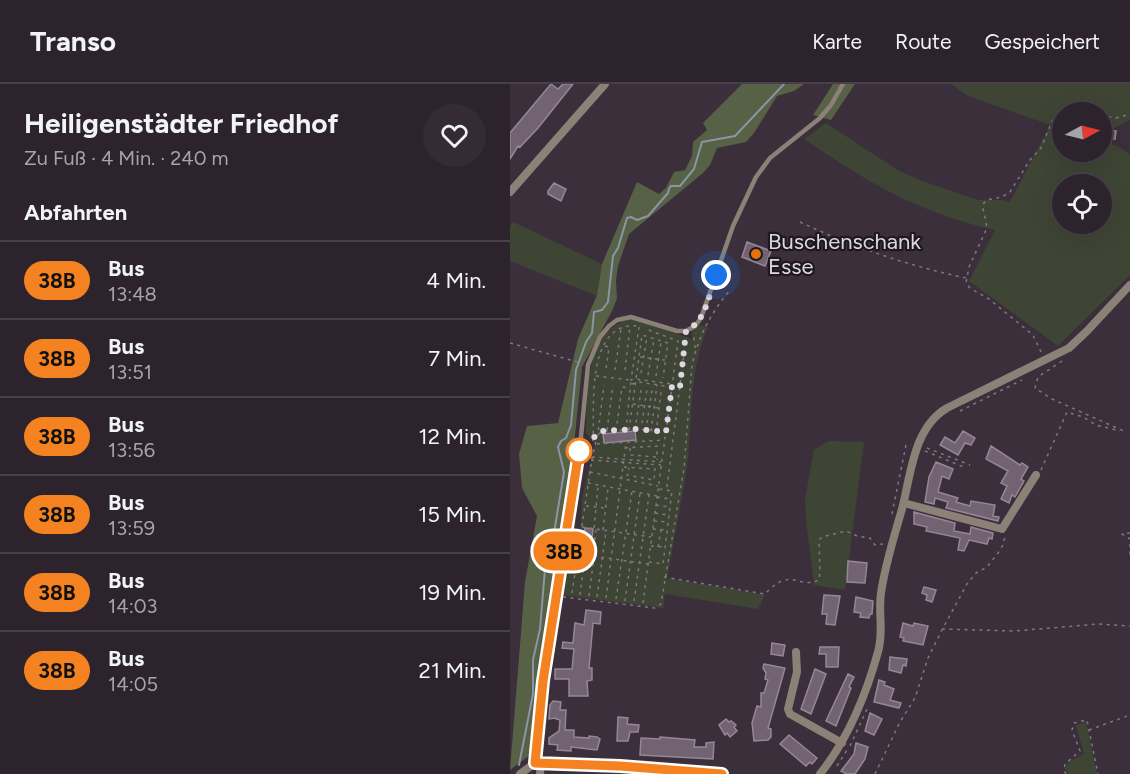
<!DOCTYPE html>
<html lang="de">
<meta charset="utf-8">
<style>
:root{--surface:#2c232c;--page:#342b34;--text:#f1f3f6;--muted:#a6a4a9;--line:#484048}
body{margin:0;font-family:Figtree,sans-serif;background:var(--page);color:var(--text);height:100vh;display:flex;flex-direction:column;font-size:22px;white-space:nowrap}
*{box-sizing:border-box;margin:0}
p{font-size:20px;color:var(--muted)}
.icon{flex:none;width:33px;height:33px;fill:none;stroke:currentColor;stroke-width:2;stroke-linecap:round;stroke-linejoin:round}
.map{position:relative;flex:1;overflow:hidden}
.side{display:flex;flex-direction:column;background:var(--surface);width:510px}
.side>*{flex:none}
.badge{padding:0 12px;border-radius:20px;font-size:21px;line-height:39px}
.needle{width:39px;rotate:83deg}
.controls{position:absolute;left:542px;top:18px;display:grid;gap:12px}
.controls a{display:grid;place-items:center;width:60px;height:60px;border-radius:50%;background:var(--surface);box-shadow:0 6px 24px #0002,0 0 0 2px var(--line);font-size:30px}
.you{position:absolute;width:30px;height:30px;margin:-15px;border:4px solid #fff;border-radius:50%;background:#1a73e8;box-shadow:0 0 0 9px #1a73e833}
.map>.badge{position:absolute;translate:-50% -50%;box-shadow:0 0 0 3px #fff}
h2{padding:0 24px;font-size:22px;line-height:54px}
.round{display:grid;place-items:center;flex:none;width:63px;height:63px;border-radius:32px;background:var(--page)}
.summary{display:flex;align-items:center;justify-content:space-between;height:102px;padding:0 24px}
h1{font-size:28px;font-weight:700;line-height:45px}
ul{padding:0;list-style:none}
li{display:flex;align-items:center;gap:18px;height:78px;padding:0 24px;border-top:2px solid var(--line)}
li div{flex:1}
li b{display:block;font-size:22px}
li em{font-style:normal}
li .badge{min-width:66px;font-weight:700;text-align:center}
header{display:flex;align-items:center;gap:36px;box-sizing:border-box;height:84px;padding:0 30px;background:var(--surface);border-bottom:2px solid var(--line)}
header strong{font-size:28px}
nav{display:flex;gap:33px;margin-inline-start:auto;font-size:21px}
main{display:flex;flex:1;min-height:0}
.map>svg:first-child{display:block}
.green{fill:#3f4535;fill-rule:evenodd}
.forest{fill:#576146}
.lines{fill:none;stroke-linecap:round;stroke-linejoin:round}
.stream{stroke:#8b95a8;stroke-width:2}
.building{fill:#716371;stroke:#968796;stroke-width:1.5}
.path{stroke:#817681;stroke-width:1.5;stroke-dasharray:3 4.5;stroke-linecap:butt}
.lane{stroke:#8b8177;stroke-width:4.5}
.street{stroke:#8b8177;stroke-width:8}
.line-casing{stroke:#fff;stroke-width:14}
.line{stroke:#f58220;stroke-width:9}
.walk{stroke:#dfd7df;stroke-width:6;stroke-dasharray:0 10.8}
.food-dot{fill:#e8710a;stroke:#1e191f;stroke-width:2}
.stop-dot{fill:#fff;stroke:#f58220;stroke-width:3}
.labels{text-anchor:middle;dominant-baseline:central;stroke-width:4.5;stroke-linejoin:round;paint-order:stroke}
.poi-label{font-size:22px;fill:#dfd7df;stroke:#1e191f;text-anchor:start}
</style>
<header>
<strong>Transo</strong>
<nav><a>Karte</a><a>Route</a><a>Gespeichert</a></nav>
</header>
<main>
<section class="side">
<div class="summary"><div><h1>Heiligenstädter Friedhof</h1><p>Zu Fuß · 4 Min. · 240 m</p></div><a class="round"><svg class="icon" aria-label="heart" viewBox="0 0 24 24"><path d="M12 20l-8-8c-3-5 5-10 8-4 3-6 11-1 8 4z"/></svg></a></div>
<h2>Abfahrten</h2>
<ul>
<li><span class="badge" style="background:#f58220;color:#111">38B</span><div><b>Bus</b><p>13:48</p></div><em>4 Min.</em></li>
<li><span class="badge" style="background:#f58220;color:#111">38B</span><div><b>Bus</b><p>13:51</p></div><em>7 Min.</em></li>
<li><span class="badge" style="background:#f58220;color:#111">38B</span><div><b>Bus</b><p>13:56</p></div><em>12 Min.</em></li>
<li><span class="badge" style="background:#f58220;color:#111">38B</span><div><b>Bus</b><p>13:59</p></div><em>15 Min.</em></li>
<li><span class="badge" style="background:#f58220;color:#111">38B</span><div><b>Bus</b><p>14:03</p></div><em>19 Min.</em></li>
<li><span class="badge" style="background:#f58220;color:#111">38B</span><div><b>Bus</b><p>14:05</p></div><em>21 Min.</em></li>
</ul>
</section>
<div class="map">
<svg width="620" height="690" viewBox="0 0 620 690">
<rect width="100%" height="100%" fill="#3b2f3b"/>
<path class="green" d="M441,0H620V36L606,43H595L591,38V28H552V68H591V60L605,61L620,70V191L548,262L459,197L485,146C407,128 359,99 294,55L316,39L389,87L415,98L468,116H492L500,118L540,41L458,12ZM552,100H591V140H552Z
M3,138L92,180L87,212L0,177V143Z
M121,235L182,255L181,239L198,243C178,288 183,336 177,383C170,430 159,476 153,524L51,511L53,492L67,460L70,447L72,414L85,360L76,349C78,312 73,245 121,235Z
M319,357L354,358L335,506L304,501L296,436L295,415L304,366Z
M157,494L255,511L248,525L155,510Z
M576,638L587,690H559L555,685L558,678L574,670L566,641Z"/>
<path class="forest" d="M232,0H294L284,7L267,12L244,49L236,58L207,64L200,81L193,89L119,150L108,182L106,197L107,214L103,225L72,283L59,409L36,536L20,671L0,686L15,498L27,432L12,404L9,370L17,342L48,339L68,255L87,211L92,180L127,98L149,110L156,104L164,88L175,86L182,72L183,58L197,46L193,39Z
M323,0H345L321,36L303,31Z"/>
<g class="lines">
<path class="stream" d="M9,681L23,610V576L30,545L35,485L45,443L54,388L48,363L51,357L56,354L61,341L66,286L76,258L82,249L84,228L92,226L98,218L103,172L108,164L117,134L121,133L127,136L138,132L158,109L159,105L161,102H170L184,85L192,58L225,52L274,0"/>
</g>
<path class="building" d="M41,0L48,5L53,0H63L28,44L10,63L8,62L0,75V49Z
M591,46L606,47L605,55L600,54V59H591Z
M44,99L56,105L51,117L38,110V107Z
M237,158L261,167L255,182L232,173Z
M125,347L126,356L94,359L93,350Z
M453,347L465,354L461,361L455,359L448,371L430,361L435,353L445,359Z
M481,362L510,381L512,379L518,383L511,395L514,397L505,413L502,411L499,419L491,415L497,402L491,399L498,387L476,375Z
M426,378L443,385L439,395L432,392L428,408L448,414L446,418L460,422L461,417L485,421L483,432L489,433L488,437L436,424L438,418L425,414L424,420L415,418L419,393Z
M404,428L445,439L444,447L460,450L461,443L483,449L482,455L479,454L477,460L459,456L454,467L448,466L450,454L416,447L417,443L404,440Z
M75,444L83,445L80,470L72,468Z
M338,477L357,479L355,499L337,498Z
M414,503L426,506L422,518L416,516L417,511L412,509Z
M314,511L330,512L325,541L316,540L317,530H312Z
M346,513L363,517L362,530H360L359,534L350,533L351,529L344,528Z
M76,526L91,528L90,540L83,539L79,584H82V596L77,597L78,612H59V595H45V585H62L64,565L52,564L53,558L63,559L65,539L74,541Z
M393,539L403,542L404,539L418,542L413,561L393,557L394,554L390,553Z
M262,559L275,561L273,572L261,570Z
M310,563H329L328,583H316V570H309Z
M380,573L397,575L396,582L393,581L391,589L379,586Z
M254,580L275,584L258,644L261,645V653L258,656L244,657L242,639L247,622L251,623V609H254L258,596L255,595L256,589L253,584Z
M305,585L316,590L301,630L291,625Z
M338,590L344,593L339,603L341,604L326,642L316,637Z
M369,596L375,598L374,601L384,605L380,616L391,619L389,624L364,618Z
M43,617L51,618L50,626H56L55,646H64V653L79,654V652L87,653L90,655L87,666L61,663V667L47,666L48,661L39,660V654L49,647L50,636L46,635V634L39,635L40,621Z
M360,629L372,635L364,651L355,647Z
M108,633L118,634L117,640L129,641L128,648H120L118,657H107Z
M216,635L219,638L221,637L226,641L224,643L227,647L220,653L217,649L215,651L209,641Z
M279,651L307,674L302,680L300,678L296,682L270,660Z
M150,653L185,656L184,663H196V659L204,658L203,675L130,671L131,654L150,655Z
M346,659L358,663L355,675L345,690H337L331,687L344,670Z"/>
<g class="lines">
<path class="path" d="M591,31L606,34L620,30
M290,138C343,163 399,182 456,194
M129,243L121,296L125,295L162,300
M0,259L71,279
M95,262L99,263L96,285
M185,264L184,254L186,249
M531,268L523,251L479,215L460,204L456,199L459,183L476,146C478,136 472,129 473,120L477,116L492,113L500,108L520,76L531,64L542,37L549,30L552,31
M130,273L155,276
M552,277L528,293L525,304L542,315L616,348
M105,286L111,245
M115,286L120,242
M131,289L137,253
M138,291L144,255
M86,292L121,296L116,345
M146,292L151,258
M122,300L129,298L161,303
M123,320L148,324
M450,327L512,296
M132,339L137,305
M137,339L142,306
M147,341L151,308
M97,346L103,301
M119,346L132,251L158,259L153,294
M125,346L131,306
M106,347L112,303L119,304
M141,347L147,301
M76,359L93,347L126,345L156,348
M87,360L154,356
M77,361L83,358C85,326 74,236 129,242
M115,364L147,362V376
M120,364V371L146,373
M417,364L460,381
M415,367L456,384
M82,373L151,378
M81,376L151,381
M114,383L145,385L144,396L117,391L119,384
M531,386L557,328L573,333L586,341L610,347
M80,388L148,402
M78,399L147,412
M157,403L176,254
M147,413L160,415
M146,421L159,423
M76,422L95,424
M145,429L158,431
M382,430L396,361H401
M144,437L157,438
M72,443L141,453
M84,444L88,402
M143,445L156,446
M93,446L98,404
M620,449L612,450L620,455
M620,460V475
M141,462L154,463
M148,463L151,446
M69,470L138,480
M83,471L86,446
M139,478L153,480L162,407L149,405
M154,493L255,510C282,481 288,506 309,496L310,488L309,456L312,453L336,447L347,452L360,454L365,461L373,460
M62,509L82,374L88,349L94,301
M70,511L75,472
M79,512L84,473
M53,513L145,524L151,520L174,384L182,281C188,253 202,227 221,205
M87,513L96,447
M96,514L116,359
M106,515L122,407
M115,517L130,409
M124,517L139,411
M133,519L168,257L136,245
M432,545L505,547L588,540L620,542
M579,646L620,631
M340,662L357,625
M327,682L337,666
M365,690L390,638L405,614L418,574L433,544L457,500L466,489L477,483L488,469L493,461L495,452
M556,690L554,686L555,680L570,667L562,646L564,639L577,636L588,690"/>
<path class="lane" d="M70,363L78,281L90,253L99,242L107,236L121,233L167,247H176L185,242L191,234L223,142L246,93L260,74L310,34L321,21L333,0"/>
<path class="street" d="M0,108L95,0
M394,419L492,445L526,391
M286,568L287,588L278,625L280,630L332,659
M25,679L33,597L70,363
M10,690L25,679L31,678L212,690
M30,690L31,678
M310,690C338,655 356,611 368,568C374,548 368,529 371,509C375,481 384,453 392,425C401,391 403,344 437,324L559,264L577,247L620,201"/>
</g>
<g class="lines">
<g class="line-casing">
<path id="line" d="M69,367L33,597L25,679L110,682L212,690"/>
</g>
<use href="#line" class="line"/>
<path class="walk" d="M69,367L70,363L93,347L126,345L156,348L162,302L170,303L176,247C196,237 199,211 206,191"/>
</g>
<circle class="food-dot" cx="246" cy="170" r="6"/>
<circle class="stop-dot" cx="69" cy="367" r="12"/>
<g class="labels">
<g class="poi-label">
<text x="258" y="157">Buschenschank<tspan x="258" dy="25">Esse</tspan></text>
</g>
</g>
</svg>
<div class="controls">
<a><svg class="needle" viewBox="-14 -14 28 28"><path d="M0-13l5 13h-10z" fill="#e53935"/><path d="M0 13l5-13h-10z" fill="#a6a4a9"/></svg></a>
<a><svg class="icon" aria-label="locate" viewBox="0 0 24 24"><circle cx="12" cy="12" r="6"/><path d="M12 2v4M12 18v4M2 12h4M18 12h4"/></svg></a>
</div>
<div class="you" style="left:206px;top:191px"></div>
<b class="badge" style="left:54px;top:467px;background:#f58220;color:#111">38B</b>
</div>
</main>
